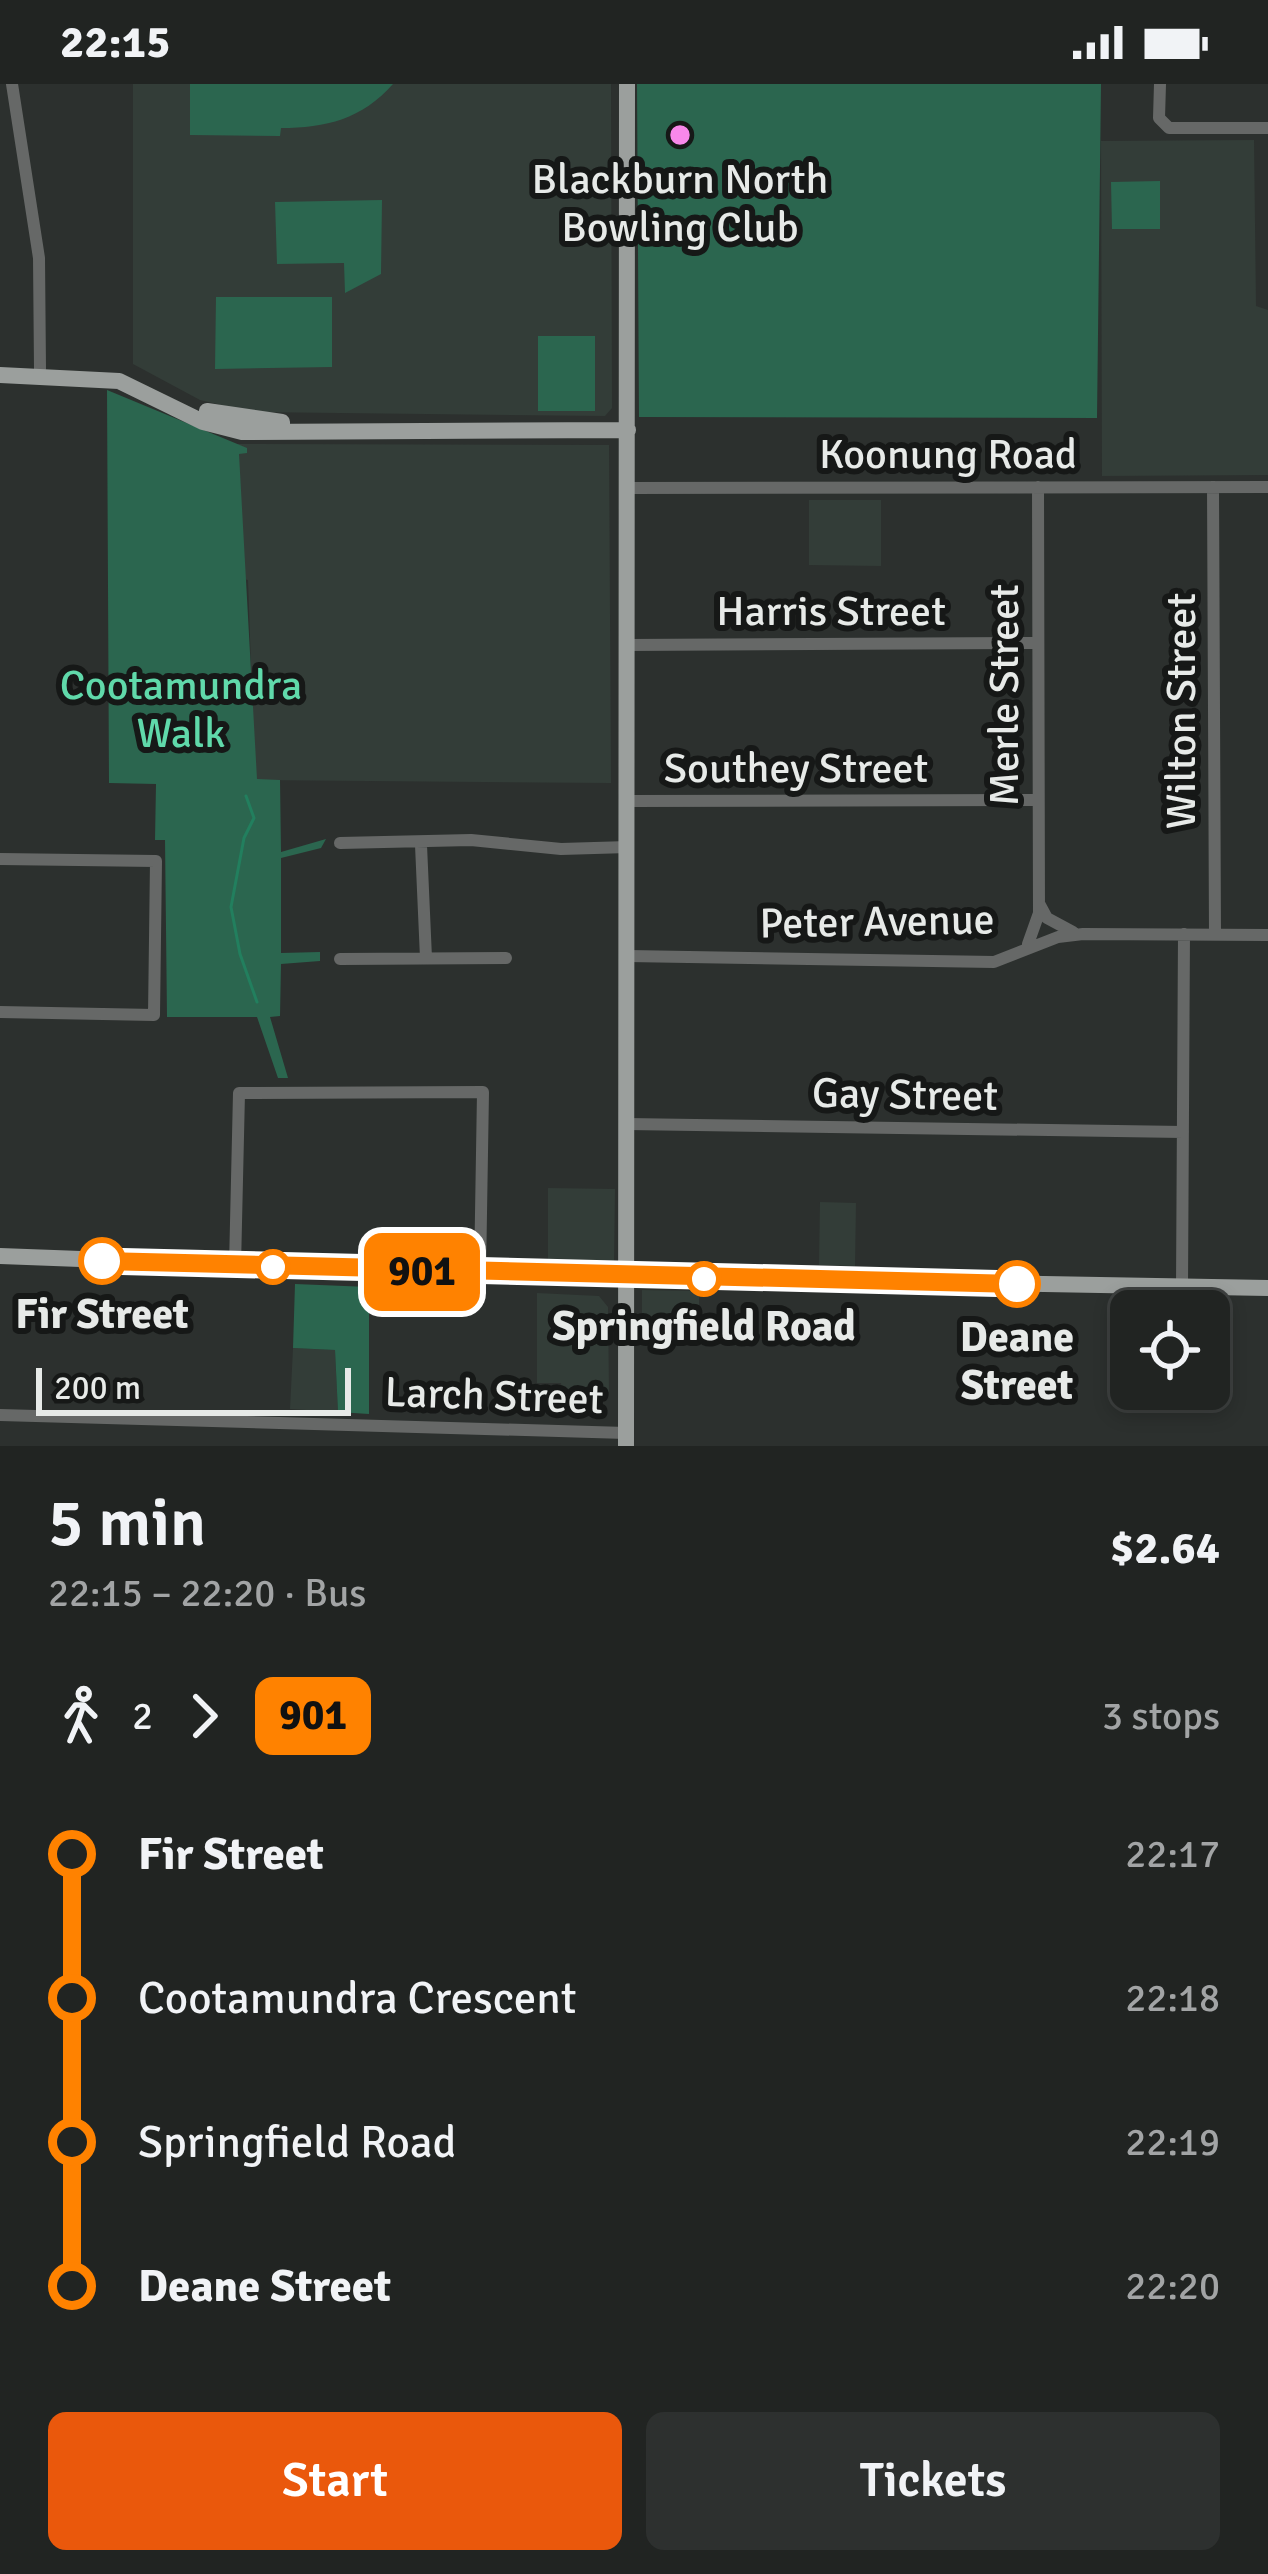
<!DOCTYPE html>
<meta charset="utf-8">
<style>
:root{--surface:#212422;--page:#2d302f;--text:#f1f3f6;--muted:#a2a4a5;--line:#3e4140;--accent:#ea580c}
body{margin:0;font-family:Signika,sans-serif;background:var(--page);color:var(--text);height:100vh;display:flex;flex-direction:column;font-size:45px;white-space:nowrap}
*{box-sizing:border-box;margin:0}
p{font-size:39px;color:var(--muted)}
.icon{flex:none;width:66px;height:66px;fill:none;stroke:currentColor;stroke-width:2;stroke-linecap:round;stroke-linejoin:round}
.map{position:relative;height:1362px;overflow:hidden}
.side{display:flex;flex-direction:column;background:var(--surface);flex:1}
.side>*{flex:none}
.badge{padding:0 24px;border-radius:18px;font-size:42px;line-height:78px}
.controls{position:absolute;left:1110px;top:1206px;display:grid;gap:24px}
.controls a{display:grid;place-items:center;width:120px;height:120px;border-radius:18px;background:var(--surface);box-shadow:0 6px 18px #0003,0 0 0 3px var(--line);font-size:60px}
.scale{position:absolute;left:36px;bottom:30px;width:315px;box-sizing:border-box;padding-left:12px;border:6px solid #e7eae8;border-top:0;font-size:33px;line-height:42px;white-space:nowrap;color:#e7eae8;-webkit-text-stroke:9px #161817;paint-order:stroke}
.map>.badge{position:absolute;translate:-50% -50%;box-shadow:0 0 0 6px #fff}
.legs{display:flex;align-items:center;gap:18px;height:132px;padding:0 48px;font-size:39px}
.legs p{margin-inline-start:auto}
.head{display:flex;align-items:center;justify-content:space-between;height:204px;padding:0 48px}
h1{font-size:66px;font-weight:600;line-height:90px}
.button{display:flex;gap:24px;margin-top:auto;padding:24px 48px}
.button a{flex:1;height:138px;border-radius:18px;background:var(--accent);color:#fff;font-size:48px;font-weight:600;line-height:138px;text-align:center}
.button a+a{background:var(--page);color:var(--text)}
ul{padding:0 48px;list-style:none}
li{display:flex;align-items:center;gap:42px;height:144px;font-size:45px}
li i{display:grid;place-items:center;width:18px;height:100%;margin:0 15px;background:currentColor}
li i::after{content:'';width:30px;height:30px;margin:-15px;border:9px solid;border-radius:50%;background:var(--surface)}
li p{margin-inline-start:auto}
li:first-child i{background:linear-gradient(#0000 50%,currentColor 0)}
li:last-child i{background:linear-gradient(currentColor 50%,#0000 0)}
.status{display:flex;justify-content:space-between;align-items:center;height:84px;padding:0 60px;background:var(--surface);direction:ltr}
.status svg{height:33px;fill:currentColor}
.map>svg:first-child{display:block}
.built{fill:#333d38}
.green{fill:#2b664f}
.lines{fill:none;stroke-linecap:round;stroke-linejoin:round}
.stream{stroke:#227f5e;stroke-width:3}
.minor{stroke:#666867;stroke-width:12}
.major{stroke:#9b9f9d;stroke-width:16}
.line-1-casing{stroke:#fff;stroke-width:27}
.line-1{stroke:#ff8200;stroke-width:18}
.poi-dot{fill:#f888ea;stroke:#161817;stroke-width:4.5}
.stop-1-dot{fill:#fff;stroke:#ff8200;stroke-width:6}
.labels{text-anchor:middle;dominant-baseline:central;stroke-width:12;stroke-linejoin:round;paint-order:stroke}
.poi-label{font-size:42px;fill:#e7eae8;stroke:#161817}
.street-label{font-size:42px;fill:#e7eae8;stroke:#161817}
.park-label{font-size:42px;fill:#60d9aa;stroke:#161817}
.stop-label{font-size:42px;font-weight:bold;fill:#e7eae8;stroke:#161817}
</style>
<div class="status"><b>22:15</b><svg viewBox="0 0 49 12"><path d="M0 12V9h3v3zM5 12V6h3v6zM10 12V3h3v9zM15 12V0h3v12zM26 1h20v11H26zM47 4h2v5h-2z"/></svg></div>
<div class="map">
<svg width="1268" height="1362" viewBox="0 0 1268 1362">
<rect width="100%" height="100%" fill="#2c302e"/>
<path class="built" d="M133,0H611L612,324L605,332L251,328L200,316L133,280Z
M1254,56L1256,222L1268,226V391L1102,392L1101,57Z
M235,360L609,361L611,699L255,696L248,496L243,495Z
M809,416H881V482L809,481Z
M548,1104L615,1105L614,1178L548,1177Z
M820,1118L856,1119L855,1182L819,1181Z
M642,1206L699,1207V1237L642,1236Z
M537,1209L599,1212L608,1223L609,1308L562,1307L561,1299H537Z
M293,1264L335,1266L338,1328L290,1325Z"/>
<path class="green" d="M190,0H393C362,35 326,44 281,44L280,52L190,51Z
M637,0H1101L1097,334L639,333Z
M1160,97V145H1112L1111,98Z
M382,116L381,190L345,209L344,179L277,180L275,118Z
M216,213H332V283L215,285Z
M538,252H595V327H538Z
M107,306L247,364V369L239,370L257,695L280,696L281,768L326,755L321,764L281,774V869L320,868V877L281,880L280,932L270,933L288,994H278L257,933H167L165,756H155L156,700L109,699Z
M295,1200L369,1203V1330L338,1328L335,1266L293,1264Z"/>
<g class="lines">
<path class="stream" d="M246,712L254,734L244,754L231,823L240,870L257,918"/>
<path class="minor" d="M12,0L39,174L40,285
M1160,0L1159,34L1169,44H1268
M1213,403L1215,850
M628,404L1268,403
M628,561L1036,559
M628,717L1036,716
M340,759L471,756L561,765L628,763
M421,761L426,874
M0,775L156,777L154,931L0,928
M1040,821L1047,834L1073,848
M1028,860L1039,829L1038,403
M628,872L994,878L1058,853L1083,850L1268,851
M340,875L506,874
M627,1040L1183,1048
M235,1182L239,1009L483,1008L480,1190
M1182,1203L1184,850
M0,1331L626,1349"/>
<path class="major" d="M0,291L119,297L203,338L242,348L628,346
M207,327L282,338
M0,1172L480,1190L1268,1204
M626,1362L627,0"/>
</g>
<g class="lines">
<g class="line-1-casing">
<path id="line-1" d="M102,1177L1017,1200"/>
</g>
<use href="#line-1" class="line-1"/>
</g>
<circle class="poi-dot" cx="680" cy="51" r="12"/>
<g class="stop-1-dot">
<circle cx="102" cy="1177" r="21"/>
<circle cx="273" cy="1183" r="15"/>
<circle cx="704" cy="1195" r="15"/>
<circle cx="1017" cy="1200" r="21"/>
</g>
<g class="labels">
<g class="poi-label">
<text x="680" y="95">Blackburn North<tspan x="680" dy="48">Bowling Club</tspan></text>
</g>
<g class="street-label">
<text x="948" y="370">Koonung Road</text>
<text x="831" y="527">Harris Street</text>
<text transform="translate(1004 611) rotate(-90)">Merle Street</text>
<text transform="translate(1181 627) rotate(-90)">Wilton Street</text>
<text x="796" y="684">Southey Street</text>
<text transform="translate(877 838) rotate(-1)">Peter Avenue</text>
<text transform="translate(905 1011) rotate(1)">Gay Street</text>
<text transform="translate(494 1312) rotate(2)">Larch Street</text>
</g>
<g class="park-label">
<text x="181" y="601">Cootamundra<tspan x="181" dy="48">Walk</tspan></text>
</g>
<g class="stop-label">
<text x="102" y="1230">Fir Street</text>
<text x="704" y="1242">Springfield Road</text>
<text x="1017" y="1253">Deane<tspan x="1017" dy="48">Street</tspan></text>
</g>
</g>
</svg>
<div class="controls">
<a><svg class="icon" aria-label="locate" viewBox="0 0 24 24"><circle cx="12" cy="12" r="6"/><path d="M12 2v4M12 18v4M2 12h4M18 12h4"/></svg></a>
</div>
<div class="scale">200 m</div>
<b class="badge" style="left:422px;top:1188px;background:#ff8200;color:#111">901</b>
</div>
<section class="side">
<div class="head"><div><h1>5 min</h1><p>22:15 – 22:20 · Bus</p></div><b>$2.64</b></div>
<div class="legs"><svg class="icon" aria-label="walk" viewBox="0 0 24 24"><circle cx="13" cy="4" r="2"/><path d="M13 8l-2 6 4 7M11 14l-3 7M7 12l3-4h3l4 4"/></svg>2<svg class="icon" aria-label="forward" viewBox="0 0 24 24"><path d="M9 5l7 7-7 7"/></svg><b class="badge" style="background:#ff8200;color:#111">901</b><p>3 stops</p></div>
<ul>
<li><i style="color:#ff8200"></i><b>Fir Street</b><p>22:17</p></li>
<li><i style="color:#ff8200"></i><span>Cootamundra Crescent</span><p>22:18</p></li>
<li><i style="color:#ff8200"></i><span>Springfield Road</span><p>22:19</p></li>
<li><i style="color:#ff8200"></i><b>Deane Street</b><p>22:20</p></li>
</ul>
<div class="button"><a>Start</a><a>Tickets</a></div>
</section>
